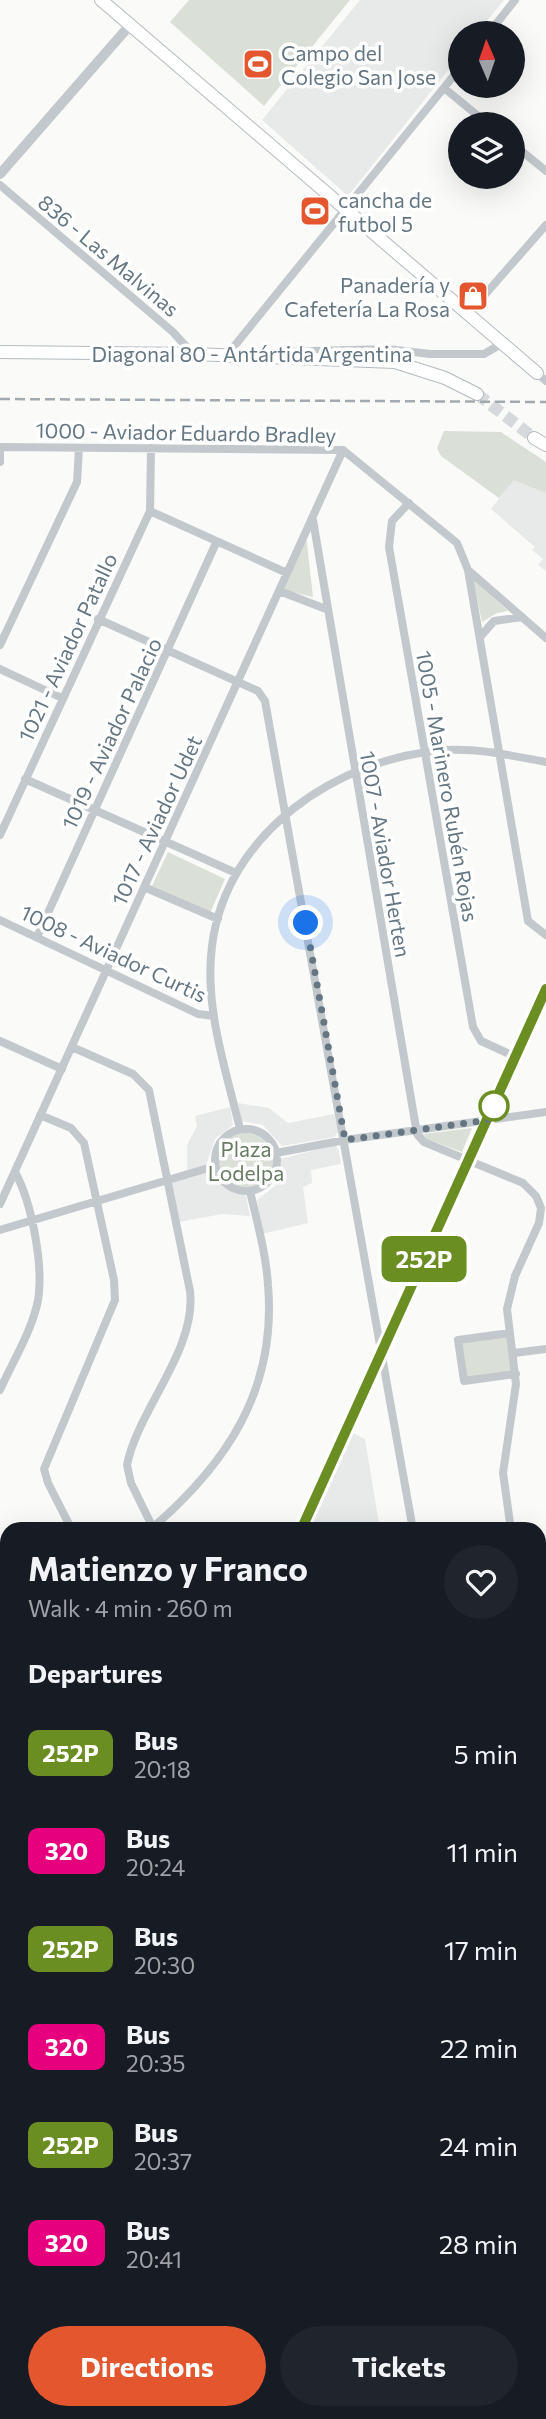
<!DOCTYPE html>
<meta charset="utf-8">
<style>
:root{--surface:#171b24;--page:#20242c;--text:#f1f3f6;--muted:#9ea1a6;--accent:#e4572e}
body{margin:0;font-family:Commissioner,sans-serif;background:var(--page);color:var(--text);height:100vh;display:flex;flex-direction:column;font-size:26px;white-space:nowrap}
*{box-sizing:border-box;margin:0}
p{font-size:23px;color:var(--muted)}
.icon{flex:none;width:38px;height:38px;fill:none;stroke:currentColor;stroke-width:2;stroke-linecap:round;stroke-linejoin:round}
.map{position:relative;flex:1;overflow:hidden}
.details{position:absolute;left:0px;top:1522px;width:546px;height:898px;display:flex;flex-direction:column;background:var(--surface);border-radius:21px 21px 0 0;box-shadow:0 7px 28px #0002}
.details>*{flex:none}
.badge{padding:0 14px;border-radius:10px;font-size:24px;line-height:46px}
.needle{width:46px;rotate:358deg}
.controls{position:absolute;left:448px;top:21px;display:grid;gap:14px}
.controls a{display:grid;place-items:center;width:77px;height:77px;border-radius:50%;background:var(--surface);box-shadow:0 7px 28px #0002;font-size:35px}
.you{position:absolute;width:35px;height:35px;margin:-18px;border:5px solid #fff;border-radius:50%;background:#1a73e8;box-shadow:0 0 0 10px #1a73e833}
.map>.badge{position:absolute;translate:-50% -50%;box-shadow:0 0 0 4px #fff}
h2{padding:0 28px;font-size:26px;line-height:63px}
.round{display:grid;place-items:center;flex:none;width:74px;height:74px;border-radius:37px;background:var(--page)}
.summary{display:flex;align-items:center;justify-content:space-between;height:119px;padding:0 28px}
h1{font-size:33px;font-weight:700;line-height:52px}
.action{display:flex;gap:14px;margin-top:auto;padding:14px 28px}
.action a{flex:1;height:80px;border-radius:42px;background:var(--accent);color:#fff;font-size:28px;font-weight:700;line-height:80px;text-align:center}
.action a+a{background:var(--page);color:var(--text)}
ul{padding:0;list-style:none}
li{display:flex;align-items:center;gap:21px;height:98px;padding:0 28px}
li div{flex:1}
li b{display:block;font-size:26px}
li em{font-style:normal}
li .badge{min-width:77px;font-weight:700;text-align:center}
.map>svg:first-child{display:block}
.built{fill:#e8e9e9}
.green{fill:#dadfd7}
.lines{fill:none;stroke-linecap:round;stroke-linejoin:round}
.secondary-tunnel{stroke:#d5d9db;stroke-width:12;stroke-dasharray:12 6;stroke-linecap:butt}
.secondary-casing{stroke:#b3babf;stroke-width:14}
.minor{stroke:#c3c8cc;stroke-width:8}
.tertiary{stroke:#c3c8cc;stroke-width:10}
.secondary{stroke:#fff;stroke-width:12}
.rail{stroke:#a2aab0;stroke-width:2.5;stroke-dasharray:10 5;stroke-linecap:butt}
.line-casing{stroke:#fff;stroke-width:16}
.line{stroke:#6b8e23;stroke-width:10}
.walk{stroke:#657683;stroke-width:7;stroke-dasharray:0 12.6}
.stop-dot{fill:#fff;stroke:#6b8e23;stroke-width:3.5}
.labels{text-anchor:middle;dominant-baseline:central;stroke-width:7;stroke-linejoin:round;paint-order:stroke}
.poi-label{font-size:21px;fill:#657683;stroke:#fff;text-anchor:start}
.street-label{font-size:21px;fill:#657683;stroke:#fff}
.park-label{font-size:21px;fill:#687a64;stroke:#fff}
</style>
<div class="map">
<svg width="546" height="2419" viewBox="0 0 546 2419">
<rect width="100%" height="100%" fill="#fafaf8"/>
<path class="built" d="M360,0H504L477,33H460V55L348,196L262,120Z
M514,479L546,493V571L538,565L543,559L532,550L535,547L491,509Z
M238,1103L269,1108L288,1123L334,1114L338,1132L334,1137L282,1146L263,1125L242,1121Z
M230,1107L233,1125L215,1139L206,1165L187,1170V1145L197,1126L195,1116Z
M335,1145L339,1151L341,1164L311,1170L312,1183L303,1187L308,1223L262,1234L257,1200L275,1186L280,1159Z
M215,1170L224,1186L246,1196L250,1216L222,1214L179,1222L171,1183L173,1178Z
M353,1433L365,1439L380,1529H310Z"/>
<path class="green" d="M189,0H350L264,106L170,22Z
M444,431L501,432L546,462V493L514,480L499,498L441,456L437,448Z
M306,535L313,597L282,590Z
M473,579L508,611L497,613L482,622Z
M168,852L225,879L210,913L152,886Z
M472,1128L462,1152L427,1139L423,1134Z
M219 1160a27 27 0 1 1 54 0a27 27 0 1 1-54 0Z
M510,1333L516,1374L464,1381L458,1340Z"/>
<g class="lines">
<path class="secondary-tunnel" d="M477,394L534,438"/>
<g class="secondary-casing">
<path id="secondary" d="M101,0L537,373
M0,352L193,354L395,362L445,378L477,394
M534,438L546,445"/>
</g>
<path class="minor" d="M489,33L515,0
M444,88L488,124
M513,144L546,171
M0,185L173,332L193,354
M467,315L546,225
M272,352L388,349L430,354H484L501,344
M227,355L460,68
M537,373L546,381
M0,447L343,450L457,543L468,570L528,921L546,935
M151,448L150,511L287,573
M0,450V462
M409,503L392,521L389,547L473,1027L481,1041L516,1057
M313,520L417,1134L424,1142L523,1183L536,1196L541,1208L539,1223L515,1276L507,1309L516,1384L503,1473L511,1530
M468,570L546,638
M279,591L326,609
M98,619L258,691L265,701L413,1530
M480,637L494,621L522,617
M0,645L77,482L79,448
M0,669L62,698
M25,779L236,873
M0,835L150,511
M144,887L218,919
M0,920L198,1014L214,1016
M37,937L216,543
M0,1041L62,1069
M72,1047L133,1074L149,1090L190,1291C197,1350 138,1409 127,1465L131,1483L154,1530
M40,1115L71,1128L84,1143L114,1280L115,1300L44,1469L48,1483L72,1530
M215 1160a31 31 0 1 1 62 0a31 31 0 1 1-62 0Z
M240,1129C226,1070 204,1007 212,946C226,833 338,757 446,750C480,748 513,756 546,762
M276,1153L345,1140L546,1112
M0,1204L343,450
M0,1230L215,1166
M510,1333L458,1340L464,1381L516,1374
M514,1353L546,1349
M0,1390C12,1363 30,1334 37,1305C45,1270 32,1203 15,1172
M151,1529C227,1464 277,1389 268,1285C266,1253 257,1222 250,1191
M0,1552L7,1566
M0,1576L7,1573
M539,1602L546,1601
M0,1688L7,1675
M0,1709L7,1722
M0,1778H7
M539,1803L546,1802
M0,1839L7,1853
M539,2014L546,2013
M539,2191L546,2190
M539,2303H546
M282,2413L296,2419
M238,2419L240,2413
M360,2419L362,2413
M487,2419L489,2413"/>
<path class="tertiary" d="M0,174L130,25
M301,1530L546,989
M0,2193L7,2177"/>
<use href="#secondary" class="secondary"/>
<path class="rail" d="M0,399L546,402"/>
</g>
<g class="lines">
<g class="line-casing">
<path id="line" d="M301,1530L546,989"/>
</g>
<use href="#line" class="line"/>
<path class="walk" d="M306,923L345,1140L488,1120L494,1106"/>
</g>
<defs>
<g id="stadium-square" transform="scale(1.575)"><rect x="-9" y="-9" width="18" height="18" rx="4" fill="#e4572e" stroke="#fff"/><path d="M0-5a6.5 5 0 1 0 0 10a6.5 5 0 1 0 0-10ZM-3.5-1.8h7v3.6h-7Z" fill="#fff"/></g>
<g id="shop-square" transform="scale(1.575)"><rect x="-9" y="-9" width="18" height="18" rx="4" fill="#e4572e" stroke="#fff"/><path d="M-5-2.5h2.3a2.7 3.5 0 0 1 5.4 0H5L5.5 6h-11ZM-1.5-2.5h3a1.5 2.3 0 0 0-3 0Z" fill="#fff"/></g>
</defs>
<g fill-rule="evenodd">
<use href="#stadium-square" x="258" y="64"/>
<use href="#stadium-square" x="315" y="211"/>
<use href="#shop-square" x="473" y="296"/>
</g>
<circle class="stop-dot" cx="494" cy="1106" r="14"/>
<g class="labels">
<g class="poi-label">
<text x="281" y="52">Campo del<tspan x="281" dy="24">Colegio San Jose</tspan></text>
<text x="338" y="199">cancha de<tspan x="338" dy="24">futbol 5</tspan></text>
<text x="450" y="284" text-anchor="end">Panadería y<tspan x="450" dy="24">Cafetería La Rosa</tspan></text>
</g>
<g class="street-label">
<text transform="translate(109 255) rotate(40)">836 - Las Malvinas</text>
<text x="252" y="353">Diagonal 80 - Antártida Argentina</text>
<text transform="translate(186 432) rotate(1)">1000 - Aviador Eduardo Bradley</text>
<text transform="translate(67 647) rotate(-65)">1021 - Aviador Patallo</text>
<text transform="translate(111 733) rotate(-65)">1019 - Aviador Palacio</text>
<text transform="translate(448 786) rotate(80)">1005 - Marinero Rubén Rojas</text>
<text transform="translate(156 820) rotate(-65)">1017 - Aviador Udet</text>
<text transform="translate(386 854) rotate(80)">1007 - Aviador Herten</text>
<text transform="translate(114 953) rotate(25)">1008 - Aviador Curtis</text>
</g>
<g class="park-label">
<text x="246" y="1148">Plaza<tspan x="246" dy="24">Lodelpa</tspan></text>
</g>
</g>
</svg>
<div class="controls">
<a><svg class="needle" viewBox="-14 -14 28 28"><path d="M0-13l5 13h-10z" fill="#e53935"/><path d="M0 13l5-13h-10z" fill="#9ea1a6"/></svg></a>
<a><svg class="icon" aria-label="layers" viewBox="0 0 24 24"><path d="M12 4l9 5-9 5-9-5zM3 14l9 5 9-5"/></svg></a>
</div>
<div class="you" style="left:306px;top:923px"></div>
<b class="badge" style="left:424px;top:1259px;background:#6b8e23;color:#fff">252P</b>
<section class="details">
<div class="summary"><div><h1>Matienzo y Franco</h1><p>Walk · 4 min · 260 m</p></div><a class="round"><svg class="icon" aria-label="heart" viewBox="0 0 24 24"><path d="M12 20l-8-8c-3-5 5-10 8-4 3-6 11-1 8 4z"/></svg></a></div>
<h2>Departures</h2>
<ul>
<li><span class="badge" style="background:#6b8e23;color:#fff">252P</span><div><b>Bus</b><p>20:18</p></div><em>5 min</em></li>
<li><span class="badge" style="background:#e6007e;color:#fff">320</span><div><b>Bus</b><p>20:24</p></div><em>11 min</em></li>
<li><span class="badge" style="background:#6b8e23;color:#fff">252P</span><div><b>Bus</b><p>20:30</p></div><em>17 min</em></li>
<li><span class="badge" style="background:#e6007e;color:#fff">320</span><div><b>Bus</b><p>20:35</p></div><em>22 min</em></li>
<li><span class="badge" style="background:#6b8e23;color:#fff">252P</span><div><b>Bus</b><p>20:37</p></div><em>24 min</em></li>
<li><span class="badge" style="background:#e6007e;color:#fff">320</span><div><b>Bus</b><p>20:41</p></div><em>28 min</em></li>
</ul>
<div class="action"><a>Directions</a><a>Tickets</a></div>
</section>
</div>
